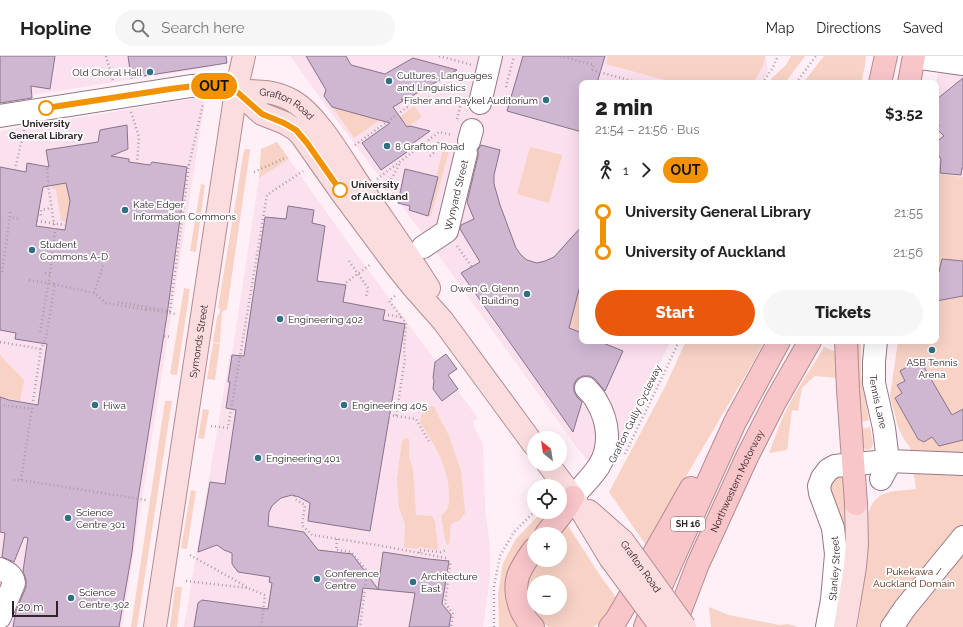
<!DOCTYPE html>
<meta charset="utf-8">
<style>
:root{--surface:#fff;--page:#f6f6f6;--text:#222;--muted:#767676;--line:#e0e0e0;--accent:#ea580c}
body{margin:0;font-family:Raleway,sans-serif;background:var(--page);color:var(--text);height:100vh;display:flex;flex-direction:column;font-size:15px;white-space:nowrap}
*{box-sizing:border-box;margin:0}
p{font-size:13px;color:var(--muted)}
.icon{flex:none;width:22px;height:22px;fill:none;stroke:currentColor;stroke-width:2;stroke-linecap:round;stroke-linejoin:round}
.map{position:relative;flex:1;overflow:hidden}
.sheet{position:absolute;left:579px;top:24px;width:360px;height:264px;display:flex;flex-direction:column;background:var(--surface);border-radius:8px;box-shadow:0 4px 16px #0002}
.sheet>*{flex:none}
.badge{padding:0 8px;border-radius:13px;font-size:14px;line-height:26px}
.needle{width:26px;rotate:330deg}
.fabs{position:absolute;left:527px;top:375px;display:grid;gap:8px}
.fabs a{display:grid;place-items:center;width:40px;height:40px;border-radius:50%;background:var(--surface);box-shadow:0 4px 16px #0002;font-size:20px}
.scale{position:absolute;left:12px;bottom:10px;width:46px;box-sizing:border-box;padding-left:4px;border:2px solid #302329;border-top:0;font-size:11px;line-height:14px;white-space:nowrap;color:#302329;-webkit-text-stroke:3px #fff;paint-order:stroke}
.map>.badge{position:absolute;translate:-50% -50%;box-shadow:0 0 0 2px #fff}
.legs{display:flex;align-items:center;gap:6px;height:44px;padding:0 16px;font-size:13px}
.legs p{margin-inline-start:auto}
.headline{display:flex;align-items:center;justify-content:space-between;height:68px;padding:0 16px}
h1{font-size:22px;font-weight:800;line-height:30px}
.action{display:flex;gap:8px;margin-top:auto;padding:8px 16px}
.action a{flex:1;height:46px;border-radius:24px;background:var(--accent);color:#fff;font-size:16px;font-weight:800;line-height:46px;text-align:center}
.action a+a{background:var(--page);color:var(--text)}
ul{padding:0 16px;list-style:none}
li{display:flex;align-items:center;gap:14px;height:40px;font-size:15px}
li i{display:grid;place-items:center;width:6px;height:100%;margin:0 5px;background:currentColor}
li i::after{content:'';width:10px;height:10px;margin:-5px;border:3px solid;border-radius:50%;background:var(--surface)}
li p{margin-inline-start:auto}
li:first-child i{background:linear-gradient(#0000 50%,currentColor 0)}
li:last-child i{background:linear-gradient(currentColor 50%,#0000 0)}
header{display:flex;align-items:center;gap:24px;box-sizing:border-box;height:56px;padding:0 20px;background:var(--surface);border-bottom:1px solid var(--line)}
header strong{font-size:19px}
nav{display:flex;gap:22px;margin-inline-start:auto;font-size:14px}
.search{width:280px;height:36px;background:var(--page);display:flex;align-items:center;gap:10px;box-sizing:border-box;padding:0 14px;border-radius:22px;color:var(--muted);font-size:15px}
.map>svg:first-child{display:block}
.built{fill:#fbe0ed}
.green{fill:#f7d2c5;fill-rule:evenodd}
.building{fill:#cfb7d2;stroke:#89728c;fill-rule:evenodd}
.lines{fill:none;stroke-linecap:round;stroke-linejoin:round}
.minor-casing{stroke:#987787;stroke-width:24}
.major-casing{stroke:#b28c91;stroke-width:24}
.highway-casing{stroke:#b28c91;stroke-width:24}
.path{stroke:#ab9da4;stroke-width:2.5;stroke-dasharray:1 3;stroke-linecap:butt}
.minor{stroke:#fff;stroke-width:22}
.major{stroke:#fbdcdf;stroke-width:22}
.highway{stroke:#f8c5c9;stroke-width:22}
.major-bridge-casing{stroke:#b28c91;stroke-width:24;stroke-linecap:butt}
.path-bridge{stroke:#ab9da4;stroke-width:2.5;stroke-dasharray:1 3;stroke-linecap:butt}
.major-bridge{stroke:#fbdcdf;stroke-width:22}
.line-1-casing{stroke:#fff;stroke-width:9}
.line-1{stroke:#f39200;stroke-width:6}
.poi-dot{fill:#2e7182;stroke:#fff;stroke-width:1.5}
.stop-1-dot{fill:#fff;stroke:#f39200;stroke-width:2}
.labels{text-anchor:middle;dominant-baseline:central;stroke-width:3.5;stroke-linejoin:round;paint-order:stroke}
.shield{fill:#fff;stroke:#6e6569;stroke-width:1}
.shield-label{font-size:9px;font-weight:bold;fill:#302329}
.poi-label{font-size:10px;fill:#302329;stroke:#fff;text-anchor:start}
.street-label{font-size:10px;fill:#302329;stroke:#fff}
.stop-label{font-size:10px;font-weight:bold;fill:#302329;stroke:#fff}
.park-label{font-size:10px;fill:#60240d;stroke:#fff}
</style>
<header>
<strong>Hopline</strong>
<div class="search"><svg class="icon" aria-label="search" viewBox="0 0 24 24"><circle cx="10" cy="10" r="6"/><path d="M15 15l6 6"/></svg>Search here</div>
<nav><a>Map</a><a>Directions</a><a>Saved</a></nav>
</header>
<div class="map">
<svg width="963" height="571" viewBox="0 0 963 571">
<rect width="100%" height="100%" fill="#fff0f7"/>
<path class="built" d="M0,0H214L211,11L0,44Z
M290,0H766L768,17L761,27H582V285H671L655,316L623,376L616,398L602,424L573,386L422,177L323,46Z
M940,0H963V121L936,117V28Z
M202,41L204,43V51L122,571H0V75Z
M289,103L349,188L478,362L473,365L474,371L483,388L485,450L490,490V522L483,571H184L230,298H232L259,122Z"/>
<path class="green" d="M608,0H765L763,10L753,27H676L606,8Z
M791,0H805L785,27H768L773,21L786,9Z
M824,0H866L865,10L861,27H803Z
M414,50L422,61L407,71L400,61Z
M332,51L380,64L354,82Z
M277,86L289,103L259,122L261,93Z
M445,86L451,88L431,160H428L438,121H436Z
M530,91L562,99L549,147L517,138Z
M245,93H250V95L227,253L222,256L220,287L213,286L217,261L220,256V253L218,252L238,131L243,99Z
M936,117L963,121V571H858L866,512L868,457C877,432 894,436 916,433L910,391L905,385L898,371L890,340L898,285H936Z
M66,127L69,142H70L67,166L61,165L56,133H52V129Z
M201,128L205,129L196,196L190,195Z
M582,222V277L569,272Z
M184,232L190,233L177,319L170,318Z
M686,285H764L755,303L685,422L648,492L609,436L665,331Z
M855,285H861V318L869,364L861,366L855,325Z
M213,287L220,288L215,324L207,323Z
M824,291L836,296L837,322L815,320L802,332L798,355L792,354L787,394L769,397C773,387 776,377 780,368C791,341 809,316 824,291Z
M0,299L24,324L20,345L0,341Z
M165,345H172L137,571H131Z
M431,350L434,351L449,380L461,415L465,457L460,464L451,468L449,489L446,488L441,460C450,452 449,449 449,438C449,411 434,388 420,366C421,357 423,355 431,350Z
M203,353L209,354L204,383L198,382Z
M870,371L873,387L871,393L867,394L863,391L862,373Z
M406,382L409,383V401L413,413L416,459L432,460L435,466L438,494L419,491L418,493L404,491L405,468L399,452L397,423L402,385Z
M834,418L848,420L847,495L828,427Z
M191,434L196,435L187,493L181,492Z
M546,456H551L535,478H534V480L517,504L521,571H499L498,538L503,507L516,483L536,462Z
M567,468L599,518L618,544C612,555 604,565 593,571H549L544,568L534,557L525,538L528,518L539,504H560V478ZM534,526H560V552H534Z
M175,531H182L177,571H170Z
M709,551L729,559L779,569L788,568L798,571H711Z"/>
<path class="building" d="M0,0H55L50,33L31,30L32,42L0,47Z
M128,0H226L227,7L131,22Z
M306,0H346L351,9L385,18L413,2L457,14L405,44L401,43L403,45L393,51L407,71L410,70L430,75L405,93L407,96L381,114L362,87L390,67L332,51L324,40L326,34Z
M523,0H605L597,27H582V76L507,55Z
M963,22V112H962L961,119L940,117L941,103L936,96V86L944,80L938,74L939,69L936,65L937,43Z
M127,69L128,93L111,100L129,103V106L150,109L152,106L187,111L167,259L138,443L132,496L119,571H13L16,555L26,531V524L23,515L28,482L24,481L14,506L2,501L5,477L0,476V341L9,344L38,349L47,288L15,283L16,277L0,274V111L26,116L27,107L49,111L46,94L98,86L100,74ZM66,127L70,145L65,174L36,170L43,131Z
M481,89L500,94L494,119V128L500,149L516,192L521,199L527,204L537,207L545,205L554,201L582,170V222L569,272L582,277V285H598L623,295L605,335L595,323L590,320H583L577,323L574,328V335L577,341L582,346L573,376L461,217L480,206L460,173L461,169L474,163L467,146L478,100V94Z
M405,113L438,121L428,160L409,154L410,150L398,147Z
M288,150L314,154L312,167L325,170L317,225L346,229L343,246L385,254L383,264L405,268L370,475L308,465L310,447L299,441L292,439L281,442L275,447L272,450L269,456L268,470L304,476L318,494L352,498L378,533L383,496L428,503L449,505L442,548L451,559L449,571H409L415,537L363,532L357,571H194L198,547L202,544L268,553L272,527L269,526L270,521L238,516L232,508V497L224,494L217,489L198,496L210,426L225,428L236,354L226,352L230,326H228L232,299L244,300L265,161L286,163Z
M942,203L963,205V240L936,245V216H939Z
M446,298L457,313L448,319L458,333L442,345L433,333L434,324L433,322L435,306Z
M917,305L918,308L921,306L952,359L963,353V384L939,390L932,381L924,386L918,383L895,342L902,337L897,329L905,325L900,315Z"/>
<g class="lines">
<g class="minor-casing">
<g id="minor">
<path d="M914,1L963,8"/>
<path d="M480,47L491,0"/>
<path d="M0,60L191,30C207,29 220,32 236,35"/>
<path d="M469,85L472,74"/>
<path id="s1" d="M423,191L447,175L466,97"/>
<path id="s2" d="M876,285L874,306V327L884,372L888,405L887,412L881,423"/>
<path d="M573,441C581,431 592,421 599,410C611,391 609,366 597,346C595,341 590,336 586,332"/>
<path d="M0,513C7,516 13,519 14,527L0,561"/>
<path id="s3" d="M827,571L832,544L836,498L833,472L820,437L819,430L822,422L828,414L835,410L844,409L888,405L963,408"/>
<path d="M892,571L905,552L963,481"/>
</g>
</g>
<g class="major-casing">
<g id="major">
<path d="M236,35L262,58L285,67L296,74L301,79L341,136L396,210L412,230L443,265L534,389"/>
<path id="s4" d="M236,35C256,35 274,34 293,45C317,59 341,101 357,125C381,161 406,195 429,232"/>
<path d="M548,408L573,441L610,502"/>
<path d="M589,455L623,485"/>
<path id="s5" d="M155,571L236,35L244,0"/>
<path d="M845,571L855,511L857,488L856,448"/>
</g>
</g>
<g class="highway-casing">
<g id="highway">
<path d="M880,27L886,0"/>
<path d="M909,27L914,0"/>
<path d="M846,285L848,334L856,448"/>
<path d="M546,478L565,454L573,441"/>
<path d="M533,571C520,559 513,537 518,520C522,510 528,501 534,493"/>
<path d="M610,571L616,564L622,554L691,432"/>
<path d="M645,571L655,544L677,494L735,366L779,285"/>
<path id="s6" d="M674,571L698,508L747,401L775,346L810,285"/>
</g>
</g>
<path class="path" d="M106,0L113,25
M439,0L472,9
M560,0L594,9L591,16
M592,14L639,27
M762,27L772,13L778,0
M796,27L816,0
M506,31L514,0
M131,56L139,81L137,107
M457,63L461,47
M355,89L413,47
M430,100L436,95L439,85
M189,109L203,48
M15,114L24,74
M254,116L287,101
M377,123L439,76L452,79
M386,134L400,107
M10,156V161L20,163
M38,159L41,160V154L51,152
M457,190L472,211
M349,205L368,232L366,241
M2,216L10,161
M45,217L50,218
M54,228L94,237L106,247L147,254
M343,229L371,208
M94,237L104,207
M395,240L389,245L406,267L404,295L405,303L396,360
M118,246L170,255L189,109L187,108
M146,253L175,258
M388,259L401,261
M40,276L50,218L55,175L48,128L47,110
M164,280L172,281
M0,286L41,293
M0,349L32,353
M389,359L416,363L421,372L430,387
M211,370L228,372L267,139L303,115
M625,398L666,313L679,285
M14,424H21L146,444
M21,424L41,293L46,281L55,228
M295,440V443L305,449L302,469L312,479L377,489L446,502L450,508L445,547L453,558L451,571
M337,483L336,494L351,496L367,515L360,571
M419,497V494L440,496L447,494
M190,499L240,527L248,532L265,539L261,571
M186,525L248,532
M494,571V530L500,500L514,476L534,456"/>
<use href="#minor" class="minor"/>
<use href="#major" class="major"/>
<use href="#highway" class="highway"/>
<g class="major-bridge-casing">
<g id="major-bridge">
<path id="s7" d="M623,485L685,571"/>
<path d="M610,502L661,571"/>
</g>
</g>
<path class="path-bridge" d="M37,165L66,169
M29,224L54,228"/>
<use href="#major-bridge" class="major-bridge"/>
</g>
<g class="lines">
<g class="line-1-casing">
<path id="line-1" d="M46,52L170,33L202,29L236,35L262,58L284,67L296,74L307,87L340,134"/>
</g>
<use href="#line-1" class="line-1"/>
</g>
<g class="poi-dot">
<circle cx="150" cy="16" r="4"/>
<circle cx="389" cy="25" r="4"/>
<circle cx="546" cy="44" r="4"/>
<circle cx="387" cy="90" r="4"/>
<circle cx="125" cy="154" r="4"/>
<circle cx="32" cy="194" r="4"/>
<circle cx="527" cy="238" r="4"/>
<circle cx="280" cy="263" r="4"/>
<circle cx="932" cy="294" r="4"/>
<circle cx="95" cy="349" r="4"/>
<circle cx="344" cy="349" r="4"/>
<circle cx="258" cy="402" r="4"/>
<circle cx="68" cy="462" r="4"/>
<circle cx="317" cy="523" r="4"/>
<circle cx="413" cy="526" r="4"/>
<circle cx="71" cy="542" r="4"/>
</g>
<g class="stop-1-dot">
<circle cx="46" cy="52" r="7"/>
<circle cx="340" cy="134" r="7"/>
</g>
<g class="labels">
<rect class="shield" x="671" y="461" width="34" height="14" rx="3"/>
<g class="shield-label">
<text x="688" y="468">SH 16</text>
</g>
<g class="poi-label">
<text x="142" y="16" text-anchor="end">Old Choral Hall</text>
<text x="397" y="19">Cultures, Languages<tspan x="397" dy="12">and Linguistics</tspan></text>
<text x="538" y="44" text-anchor="end">Fisher and Paykel Auditorium</text>
<text x="395" y="90">8 Grafton Road</text>
<text x="133" y="148">Kate Edger<tspan x="133" dy="12">Information Commons</tspan></text>
<text x="40" y="188">Student<tspan x="40" dy="12">Commons A-D</tspan></text>
<text x="519" y="232" text-anchor="end">Owen G. Glenn<tspan x="519" dy="12">Building</tspan></text>
<text x="288" y="263">Engineering 402</text>
<text x="932" y="306" text-anchor="middle">ASB Tennis<tspan x="932" dy="12">Arena</tspan></text>
<text x="103" y="349">Hiwa</text>
<text x="352" y="349">Engineering 405</text>
<text x="266" y="402">Engineering 401</text>
<text x="76" y="456">Science<tspan x="76" dy="12">Centre 301</tspan></text>
<text x="325" y="517">Conference<tspan x="325" dy="12">Centre</tspan></text>
<text x="421" y="520">Architecture<tspan x="421" dy="12">East</tspan></text>
<text x="79" y="536">Science<tspan x="79" dy="12">Centre 302</tspan></text>
</g>
<g class="street-label">
<text stroke="none"><textPath href="#s4" startOffset="54">Grafton Road</textPath></text>
<text stroke="none"><textPath href="#s1" startOffset="66">Wynyard Street</textPath></text>
<text stroke="none"><textPath href="#s5" startOffset="289">Symonds Street</textPath></text>
<text stroke="none"><textPath href="#s2" startOffset="61">Tennis Lane</textPath></text>
<text transform="translate(635 358) rotate(-64)">Grafton Gully Cycleway</text>
<text stroke="none"><textPath href="#s6" startOffset="159">Northwestern Motorway</textPath></text>
<text stroke="none"><textPath href="#s7" startOffset="31">Grafton Road</textPath></text>
<text stroke="none"><textPath href="#s3" startOffset="59">Stanley Street</textPath></text>
</g>
<g class="stop-label">
<text x="46" y="67">University<tspan x="46" dy="12">General Library</tspan></text>
<text x="351" y="128" text-anchor="start">University<tspan x="351" dy="12">of Auckland</tspan></text>
</g>
<g class="park-label">
<text x="914" y="515">Pukekawa /<tspan x="914" dy="12">Auckland Domain</tspan></text>
</g>
</g>
</svg>
<div class="fabs">
<a><svg class="needle" viewBox="-14 -14 28 28"><path d="M0-13l5 13h-10z" fill="#e53935"/><path d="M0 13l5-13h-10z" fill="#767676"/></svg></a>
<a><svg class="icon" aria-label="locate" viewBox="0 0 24 24"><circle cx="12" cy="12" r="6"/><path d="M12 2v4M12 18v4M2 12h4M18 12h4"/></svg></a>
<a>+</a>
<a>−</a>
</div>
<div class="scale">20 m</div>
<b class="badge" style="left:214px;top:30px;background:#f39200;color:#111">OUT</b>
<section class="sheet">
<div class="headline"><div><h1>2 min</h1><p>21:54 – 21:56 · Bus</p></div><b>$3.52</b></div>
<div class="legs"><svg class="icon" aria-label="walk" viewBox="0 0 24 24"><circle cx="13" cy="4" r="2"/><path d="M13 8l-2 6 4 7M11 14l-3 7M7 12l3-4h3l4 4"/></svg>1<svg class="icon" aria-label="forward" viewBox="0 0 24 24"><path d="M9 5l7 7-7 7"/></svg><b class="badge" style="background:#f39200;color:#111">OUT</b></div>
<ul>
<li><i style="color:#f39200"></i><b>University General Library</b><p>21:55</p></li>
<li><i style="color:#f39200"></i><b>University of Auckland</b><p>21:56</p></li>
</ul>
<div class="action"><a>Start</a><a>Tickets</a></div>
</section>
</div>
